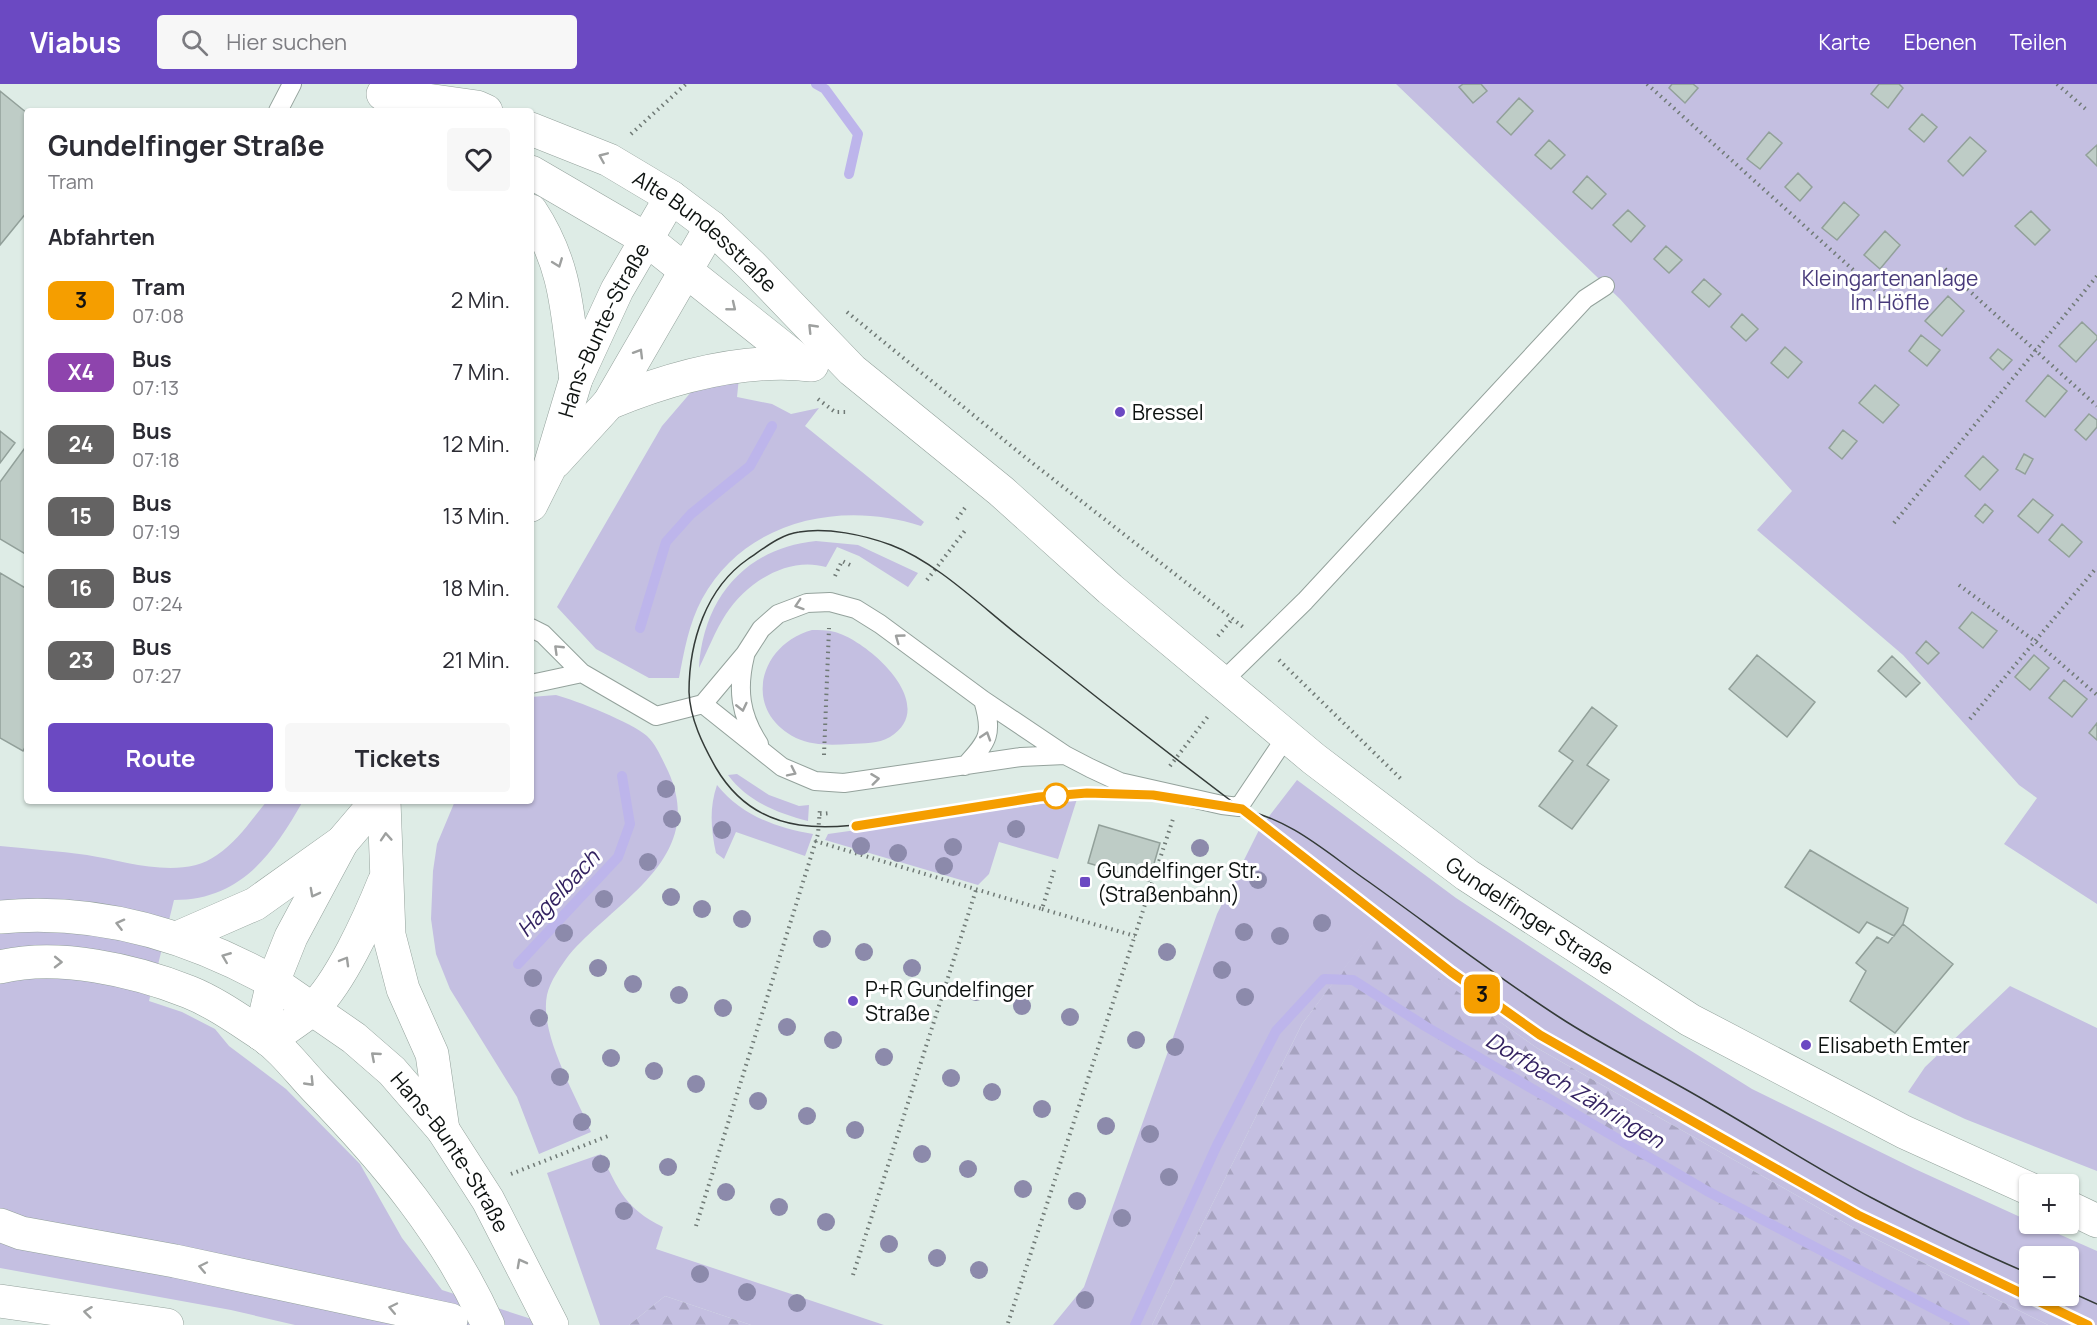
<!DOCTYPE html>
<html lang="de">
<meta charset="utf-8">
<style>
:root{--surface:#fff;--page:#f7f7f7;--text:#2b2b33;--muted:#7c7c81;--accent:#6b49c2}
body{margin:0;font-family:Manrope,sans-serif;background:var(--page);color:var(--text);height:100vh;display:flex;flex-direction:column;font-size:22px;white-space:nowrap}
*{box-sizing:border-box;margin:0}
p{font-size:20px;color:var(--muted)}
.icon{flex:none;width:33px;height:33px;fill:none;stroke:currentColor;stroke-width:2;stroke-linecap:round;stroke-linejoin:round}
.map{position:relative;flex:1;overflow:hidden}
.details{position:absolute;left:24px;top:24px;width:510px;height:696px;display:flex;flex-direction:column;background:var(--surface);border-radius:6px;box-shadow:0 2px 4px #0004}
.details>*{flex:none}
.badge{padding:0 12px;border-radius:9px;font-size:21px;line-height:39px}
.tools{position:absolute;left:2019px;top:1090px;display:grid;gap:12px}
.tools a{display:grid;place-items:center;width:60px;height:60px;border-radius:6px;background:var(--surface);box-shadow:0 2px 4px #0004;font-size:30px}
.map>.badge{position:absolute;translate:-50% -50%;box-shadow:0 0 0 3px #fff}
h2{padding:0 24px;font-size:22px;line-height:54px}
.round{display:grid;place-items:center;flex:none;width:63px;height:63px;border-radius:6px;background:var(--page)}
.headline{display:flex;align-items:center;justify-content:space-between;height:102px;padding:0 24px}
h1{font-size:28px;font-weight:700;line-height:45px}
.cta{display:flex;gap:12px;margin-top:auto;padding:12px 24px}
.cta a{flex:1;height:69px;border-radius:6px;background:var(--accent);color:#fff;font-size:24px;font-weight:700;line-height:69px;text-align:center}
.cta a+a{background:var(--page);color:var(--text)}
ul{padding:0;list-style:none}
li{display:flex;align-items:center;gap:18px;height:72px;padding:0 24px}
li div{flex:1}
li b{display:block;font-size:22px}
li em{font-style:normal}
li .badge{min-width:66px;font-weight:700;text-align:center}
header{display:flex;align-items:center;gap:36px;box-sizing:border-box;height:84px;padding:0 30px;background:var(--accent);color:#fff}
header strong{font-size:28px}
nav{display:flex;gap:33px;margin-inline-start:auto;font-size:21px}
.search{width:420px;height:54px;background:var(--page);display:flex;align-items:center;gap:15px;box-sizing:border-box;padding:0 21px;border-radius:6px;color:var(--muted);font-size:22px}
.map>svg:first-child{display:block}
.green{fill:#c4bfe1;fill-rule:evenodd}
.forest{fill:url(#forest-firs)}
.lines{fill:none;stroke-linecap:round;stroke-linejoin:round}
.stream{stroke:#bdb5eb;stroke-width:10}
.building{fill:#beccc6;stroke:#92a09a;stroke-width:1.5}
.lane-casing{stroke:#94a29c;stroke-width:20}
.secondary-casing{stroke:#94a29c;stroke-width:34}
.primary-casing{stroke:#94a29c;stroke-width:34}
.highway-casing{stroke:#94a29c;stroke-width:34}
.path{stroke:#707a76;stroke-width:4;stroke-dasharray:1.5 4.5;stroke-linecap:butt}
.lane{stroke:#fff;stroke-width:18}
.secondary{stroke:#fff;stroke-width:33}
.primary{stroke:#fff;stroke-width:33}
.highway{stroke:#fff;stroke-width:33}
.tram{stroke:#343b38;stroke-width:1.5}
.tree{fill:#8c8aab}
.oneway{stroke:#9ea09f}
.line-casing{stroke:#fff;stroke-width:14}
.line{stroke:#f59e00;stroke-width:9}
.poi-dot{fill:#6b49c2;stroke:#fff;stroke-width:2}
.stop-dot{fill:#fff;stroke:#f59e00;stroke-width:3}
.labels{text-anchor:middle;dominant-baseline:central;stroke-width:6;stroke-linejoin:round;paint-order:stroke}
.street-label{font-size:21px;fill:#0d1210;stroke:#fff}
.park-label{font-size:21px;fill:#483a7a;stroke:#fff}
.poi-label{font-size:21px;fill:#0d1210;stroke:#fff;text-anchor:start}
.water-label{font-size:22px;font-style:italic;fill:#332261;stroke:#fff}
</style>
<header>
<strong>Viabus</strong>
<div class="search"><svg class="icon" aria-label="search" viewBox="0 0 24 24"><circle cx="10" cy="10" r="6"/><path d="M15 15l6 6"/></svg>Hier suchen</div>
<nav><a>Karte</a><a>Ebenen</a><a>Teilen</a></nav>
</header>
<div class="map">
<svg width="2097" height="1241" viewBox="0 0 2097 1241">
<defs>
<pattern id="forest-firs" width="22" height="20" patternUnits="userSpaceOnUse" patternTransform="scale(1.5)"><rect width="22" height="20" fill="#c4bfe1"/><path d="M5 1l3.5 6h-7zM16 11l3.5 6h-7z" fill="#a7a3c0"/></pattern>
</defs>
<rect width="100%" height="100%" fill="#deece6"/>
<path class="green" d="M1396,0H2097V820L2004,760L2037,714L2019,701L1903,571L1757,446L1792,407L1620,215Z
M739,293L737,313L772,320L791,330L819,324L805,342L924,438L921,442C841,416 745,436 702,515C689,539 684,567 679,594H649L596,565L557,523L662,342L692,307Z
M816,457L858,461L918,489L908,503L859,472L837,463L826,483C788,472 747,498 726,530C715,547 708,566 699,584C703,515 745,464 816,457Z
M812,546C819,546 827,546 835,548C868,557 941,621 890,653C878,660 864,659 850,660C833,661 813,662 796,654C742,627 758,561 812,546Z
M556,611C575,616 633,639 647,652C656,660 663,677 668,687C708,774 616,816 569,871C561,882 550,897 547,911C539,950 576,1011 591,1048L539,1070L517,1013L450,905L436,870L431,835L433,787L437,760L455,717H531V613Z
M737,690L769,711L799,722L809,721L808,737C777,729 747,717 728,691Z
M1297,696L1456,814L1640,935L1752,1005L1915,1085L2029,1137L2030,1140H2036L2097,1167V1241H2048L1854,1144L1537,964L1372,848L1302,940L1152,1241H1053L1084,1203L1217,830L1260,744ZM2030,1173H2068V1212H2030Z
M717,701C741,731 776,744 813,750L805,772L736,748L724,775L716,769C711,746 709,724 717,701Z
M1077,715L1058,775L999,758L989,790L978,801L825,756L828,750Z
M267,717H303C273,770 241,816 174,816L149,917L182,928L215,945L229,962L286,1005L360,1080L402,1154L442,1206L550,1241H295L231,1226L0,1184V762C29,765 58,767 87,771C126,777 181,797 217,771C237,758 252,735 267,717Z
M2010,902L2097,944V1087L1965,1035L1908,1008L1925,983Z
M601,1070C619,1107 625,1124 663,1143L656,1165L884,1241H751L665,1212L629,1241H600L547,1089Z"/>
<path class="forest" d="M1372,847L1537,964L1854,1144L2048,1241H1152L1302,940Z
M665,1212L751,1241H629Z"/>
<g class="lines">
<path class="stream" d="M816,0L825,5L858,50L849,90
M640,544L666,458L691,430L750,382L772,342
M518,880L618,773L630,740L622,692
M1135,1241L1217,1061L1276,947L1324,895L1353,896L1425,942L1707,1107L1965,1241"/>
</g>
<path class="building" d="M1463,0H1481L1487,7L1473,19L1459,3Z
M1672,0H1693L1698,4L1685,19L1669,4Z
M1879,0H1899L1903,4L1888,24L1871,10Z
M0,7L27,29V128L0,161Z
M1519,14L1533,27L1511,51L1497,38Z
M1922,30L1937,43L1924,58L1909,45Z
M1769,48L1782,59L1760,85L1747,75Z
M1970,53L1986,67L1963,92L1948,77Z
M1549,56L1565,71L1551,85L1535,71Z
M2097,61V82L2086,71Z
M1798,89L1812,103L1800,117L1785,103Z
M1587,92L1606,110L1592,125L1573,108Z
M1844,118L1859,131L1837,156L1822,144Z
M1628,126L1645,142L1631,158L1613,141Z
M2031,127L2050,146L2035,161L2015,142Z
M1885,147L1900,161L1880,185L1864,171Z
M1666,162L1682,176L1669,189L1654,175Z
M1704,195L1721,210L1709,223L1692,208Z
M1948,212L1964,227L1942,252L1925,237Z
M1742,230L1758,245L1746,257L1731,243Z
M2082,238L2097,252V255L2076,278L2059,262Z
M1921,251L1940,266L1927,282L1909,267Z
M1785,263L1802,278L1788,294L1771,279Z
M1998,265L2012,276L2003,286L1990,274Z
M2048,291L2067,307L2045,333L2026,317Z
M1875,301L1899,321L1883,339L1859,319Z
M2089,330L2097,336V343L2086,356L2075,346Z
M1843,346L1857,357L1842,375L1829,364Z
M0,347L15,359L0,379Z
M27,361V471L0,455V398Z
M2024,370L2033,375L2025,390L2016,385Z
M1983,372L1998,386L1980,406L1965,392Z
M2033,415L2053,431L2038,449L2018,432Z
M1985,420L1993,427L1983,439L1975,432Z
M2062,440L2082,458L2069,473L2049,456Z
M0,489L27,505V659L23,667L0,654Z
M1972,528L1997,547L1983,564L1959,544Z
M1926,557L1939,569L1928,580L1916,569Z
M1757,571L1815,618L1787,653L1729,605Z
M2034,571L2049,584L2030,606L2015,593Z
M1892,572L1920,599L1906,613L1878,587Z
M2064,596L2087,615L2072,633L2049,614Z
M1592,623L1617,642L1587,681L1609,696L1572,745L1539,722L1573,677L1559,667Z
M2097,639V656L2089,649Z
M1099,741L1160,759L1149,797L1088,779Z
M1810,766L1908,824L1903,840L1894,852L1867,838L1859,849L1785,803Z
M1903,840L1953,880L1895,949L1850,917L1866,887L1856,879L1877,853L1888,859Z"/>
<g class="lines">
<g class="lane-casing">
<path id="lane" d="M278,27L292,0
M531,544L543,550L582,589L656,632L703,620L745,570L761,545L778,530L807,519L830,518L856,525L880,540L983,616L1065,671L1090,684L1120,698L1222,721L1239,723L1286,653
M745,572C737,605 740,631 759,660
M1222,598L1305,517L1585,215L1605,202
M531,600L582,589
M703,620L782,683L815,697L844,699L1021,673L1065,671
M965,682C989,656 993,650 983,616"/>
</g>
<g class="secondary-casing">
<g id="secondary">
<path d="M383,10L477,23L486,27"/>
<path id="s1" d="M531,45L609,76L671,113L711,143L752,182L852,286L1001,407L1110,505L1314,675L1467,791L1690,936L1904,1048L2030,1105"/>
<path d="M531,88L646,155L803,280"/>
<path d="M531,127C568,183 567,231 576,295"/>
<path d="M609,319C672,293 743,273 812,281"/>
<path d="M555,378L609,319L711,143"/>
<path id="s2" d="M531,421L549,385L576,295L617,206L671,113"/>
<path d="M384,717L389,851L403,905L432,970L443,1046"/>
<path d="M261,950L273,898L291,853L342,758L377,717"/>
<path d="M269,956C283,946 298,937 311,926C339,902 370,833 384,798"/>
<path d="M2068,1123L2097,1137"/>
</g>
</g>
<g class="primary-casing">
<g id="primary">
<path id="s3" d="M273,898L354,954L392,987L443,1046L488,1116L552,1241"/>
<path d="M261,950C282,964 298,986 316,1005C385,1076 447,1150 488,1241"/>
</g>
</g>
<g class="highway-casing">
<path id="highway" d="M0,833C96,824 189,851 273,898
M177,854L255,820L342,758
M0,883C58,869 134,886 189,908C214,918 238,935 261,950
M0,1141L21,1149L175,1177L451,1236
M0,1217L167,1241"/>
</g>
<path class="path" d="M1647,0L1901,229
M2057,0L2088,27
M631,50L686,0
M1945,185L2097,322
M847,228L1026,374L1243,543
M818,315L835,328H849
M957,435L967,421
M1894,439L2097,192
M835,492L842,477L852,482
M927,496L967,444
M1959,501L2036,558L2097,611
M1218,552L1233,534
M1279,576L1401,695
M1970,635L2097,483
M824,671L829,544
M1170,682L1209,631
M820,730L830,729
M815,757L1042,825L1055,783
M1042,825L1135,852
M511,1090L608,1052
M696,1142L818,750L820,724
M853,1191L976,806
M1008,1239L1173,735"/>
<use href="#lane" class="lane"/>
<use href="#secondary" class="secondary"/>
<use href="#primary" class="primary"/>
<use href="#highway" class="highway"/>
<path class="tram" d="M2030,1190C1976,1167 1923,1141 1872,1114C1817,1085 1765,1051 1711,1020C1661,990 1608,965 1559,933C1494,891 1432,843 1369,798C1324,767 1294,737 1239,724C1174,710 1107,706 1042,713C999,718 957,726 915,732C841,744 762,762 716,684C703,661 690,635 689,608C689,558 706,504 748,475C763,465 781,450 799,448C827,443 864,451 891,461C937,478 984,525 1023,555C1102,618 1182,680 1263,741L1451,888L1540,950L1858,1131L2088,1241
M2068,1207L2097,1220"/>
</g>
<g class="tree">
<circle cx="666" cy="705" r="9"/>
<circle cx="672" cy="735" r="9"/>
<circle cx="1016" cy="745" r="9"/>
<circle cx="722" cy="746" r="9"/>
<circle cx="861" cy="762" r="9"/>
<circle cx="953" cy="763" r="9"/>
<circle cx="1200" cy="764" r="9"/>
<circle cx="898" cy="769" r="9"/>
<circle cx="648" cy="778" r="9"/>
<circle cx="944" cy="782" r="9"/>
<circle cx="1258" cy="796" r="9"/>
<circle cx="671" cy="813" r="9"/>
<circle cx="604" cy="815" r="9"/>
<circle cx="702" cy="825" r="9"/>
<circle cx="742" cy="835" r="9"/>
<circle cx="1322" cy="839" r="9"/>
<circle cx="1244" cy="848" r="9"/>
<circle cx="564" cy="849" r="9"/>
<circle cx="1280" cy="852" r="9"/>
<circle cx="822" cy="855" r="9"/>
<circle cx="864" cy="868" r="9"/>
<circle cx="1167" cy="868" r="9"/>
<circle cx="598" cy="884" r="9"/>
<circle cx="912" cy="884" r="9"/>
<circle cx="1222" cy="886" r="9"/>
<circle cx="533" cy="894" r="9"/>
<circle cx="633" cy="900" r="9"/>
<circle cx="976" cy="908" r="9"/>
<circle cx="679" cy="911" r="9"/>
<circle cx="1245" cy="913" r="9"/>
<circle cx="1022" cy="922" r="9"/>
<circle cx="723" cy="924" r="9"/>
<circle cx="1070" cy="933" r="9"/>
<circle cx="539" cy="934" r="9"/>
<circle cx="787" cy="943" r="9"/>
<circle cx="833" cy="956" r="9"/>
<circle cx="1136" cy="956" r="9"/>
<circle cx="1175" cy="963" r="9"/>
<circle cx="884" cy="973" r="9"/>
<circle cx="611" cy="974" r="9"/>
<circle cx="654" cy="987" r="9"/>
<circle cx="560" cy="993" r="9"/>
<circle cx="951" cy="994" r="9"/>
<circle cx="696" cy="1000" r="9"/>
<circle cx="992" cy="1008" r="9"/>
<circle cx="758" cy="1017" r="9"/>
<circle cx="1042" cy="1025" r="9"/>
<circle cx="807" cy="1032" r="9"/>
<circle cx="582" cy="1038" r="9"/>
<circle cx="1106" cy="1042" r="9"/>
<circle cx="855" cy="1046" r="9"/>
<circle cx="1150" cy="1050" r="9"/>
<circle cx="922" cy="1070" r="9"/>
<circle cx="601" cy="1080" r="9"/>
<circle cx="668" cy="1083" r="9"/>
<circle cx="968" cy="1085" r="9"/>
<circle cx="1169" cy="1093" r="9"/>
<circle cx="1023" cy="1105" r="9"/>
<circle cx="726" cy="1108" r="9"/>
<circle cx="1077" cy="1117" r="9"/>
<circle cx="779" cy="1123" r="9"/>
<circle cx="624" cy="1127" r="9"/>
<circle cx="1122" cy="1134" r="9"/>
<circle cx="826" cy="1138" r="9"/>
<circle cx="889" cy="1160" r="9"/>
<circle cx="937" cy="1174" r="9"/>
<circle cx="979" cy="1186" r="9"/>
<circle cx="700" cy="1190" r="9"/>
<circle cx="747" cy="1208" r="9"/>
<circle cx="1085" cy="1216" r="9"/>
<circle cx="797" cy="1219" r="9"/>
</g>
<defs><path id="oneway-chevron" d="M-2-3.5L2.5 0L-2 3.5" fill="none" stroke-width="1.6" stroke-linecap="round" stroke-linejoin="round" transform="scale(1.5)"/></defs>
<g class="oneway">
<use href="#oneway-chevron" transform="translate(603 73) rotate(-157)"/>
<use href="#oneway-chevron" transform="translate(558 179) rotate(69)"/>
<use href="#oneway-chevron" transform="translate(732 223) rotate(39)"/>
<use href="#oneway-chevron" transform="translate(812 244) rotate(-134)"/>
<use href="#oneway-chevron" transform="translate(639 269) rotate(-59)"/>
<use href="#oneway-chevron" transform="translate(799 521) rotate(162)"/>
<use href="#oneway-chevron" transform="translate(899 554) rotate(-144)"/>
<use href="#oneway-chevron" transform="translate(558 565) rotate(-136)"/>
<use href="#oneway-chevron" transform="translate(742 623) rotate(77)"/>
<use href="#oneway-chevron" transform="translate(986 652) rotate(-72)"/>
<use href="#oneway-chevron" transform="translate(792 688) rotate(26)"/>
<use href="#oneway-chevron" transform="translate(875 695) rotate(-7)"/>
<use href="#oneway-chevron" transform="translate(386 753) rotate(-94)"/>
<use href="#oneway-chevron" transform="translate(314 809) rotate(118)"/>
<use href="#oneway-chevron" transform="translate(120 840) rotate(-166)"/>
<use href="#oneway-chevron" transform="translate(226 873) rotate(-158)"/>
<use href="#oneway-chevron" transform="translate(345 877) rotate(-60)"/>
<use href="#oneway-chevron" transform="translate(58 878) rotate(1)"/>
<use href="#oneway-chevron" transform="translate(375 972) rotate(-139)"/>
<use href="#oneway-chevron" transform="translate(310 998) rotate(46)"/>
<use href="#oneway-chevron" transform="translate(521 1179) rotate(-118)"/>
<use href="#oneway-chevron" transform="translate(203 1183) rotate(-168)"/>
<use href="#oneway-chevron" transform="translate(393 1224) rotate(-168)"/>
<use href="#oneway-chevron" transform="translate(88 1228) rotate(-173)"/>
</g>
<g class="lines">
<g class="line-casing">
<path id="line" d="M856,742L1039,713L1087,709L1153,711L1242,725L1451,888L1540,951L1858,1131L2088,1241"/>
</g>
<use href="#line" class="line"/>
</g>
<g class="poi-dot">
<circle cx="1120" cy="328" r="6"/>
<rect x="1079" y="792" width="12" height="12" rx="3"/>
<circle cx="853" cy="917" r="6"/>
<circle cx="1806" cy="961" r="6"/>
</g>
<circle class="stop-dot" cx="1056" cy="712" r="12"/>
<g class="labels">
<g class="street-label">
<text stroke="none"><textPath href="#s1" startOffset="204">Alte Bundesstraße</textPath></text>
<text stroke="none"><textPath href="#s2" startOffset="190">Hans-Bunte-Straße</textPath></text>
<text stroke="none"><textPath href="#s1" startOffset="1278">Gundelfinger Straße</textPath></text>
<text stroke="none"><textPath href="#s3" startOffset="249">Hans-Bunte-Straße</textPath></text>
</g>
<g class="park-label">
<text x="1890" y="194">Kleingartenanlage<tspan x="1890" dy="24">Im Höfle</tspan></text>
</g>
<g class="poi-label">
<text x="1132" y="328">Bressel</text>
<text x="1097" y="786">Gundelfinger Str.<tspan x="1097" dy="24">(Straßenbahn)</tspan></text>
<text x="865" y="905">P+R Gundelfinger<tspan x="865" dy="24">Straße</tspan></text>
<text x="1818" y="961">Elisabeth Emter</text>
</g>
<g class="water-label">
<text transform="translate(558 809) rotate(-47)">Hagelbach</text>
<text transform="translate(1575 1006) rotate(31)">Dorfbach Zähringen</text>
</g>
</g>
</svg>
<div class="tools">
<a>+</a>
<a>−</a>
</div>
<b class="badge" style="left:1482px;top:910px;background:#f59e00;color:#111">3</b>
<section class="details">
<div class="headline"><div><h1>Gundelfinger Straße</h1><p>Tram</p></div><a class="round"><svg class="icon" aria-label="heart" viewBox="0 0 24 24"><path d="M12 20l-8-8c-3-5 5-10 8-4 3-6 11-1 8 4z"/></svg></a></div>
<h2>Abfahrten</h2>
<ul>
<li><span class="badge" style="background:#f59e00;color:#111">3</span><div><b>Tram</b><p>07:08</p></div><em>2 Min.</em></li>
<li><span class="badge" style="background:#8e44ad;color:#fff">X4</span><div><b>Bus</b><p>07:13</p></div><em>7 Min.</em></li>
<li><span class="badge" style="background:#646363;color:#fff">24</span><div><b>Bus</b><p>07:18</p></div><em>12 Min.</em></li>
<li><span class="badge" style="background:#646363;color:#fff">15</span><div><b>Bus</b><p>07:19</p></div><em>13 Min.</em></li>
<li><span class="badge" style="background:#646363;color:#fff">16</span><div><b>Bus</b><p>07:24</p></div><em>18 Min.</em></li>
<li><span class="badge" style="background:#646363;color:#fff">23</span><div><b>Bus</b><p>07:27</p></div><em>21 Min.</em></li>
</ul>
<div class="cta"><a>Route</a><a>Tickets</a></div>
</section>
</div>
